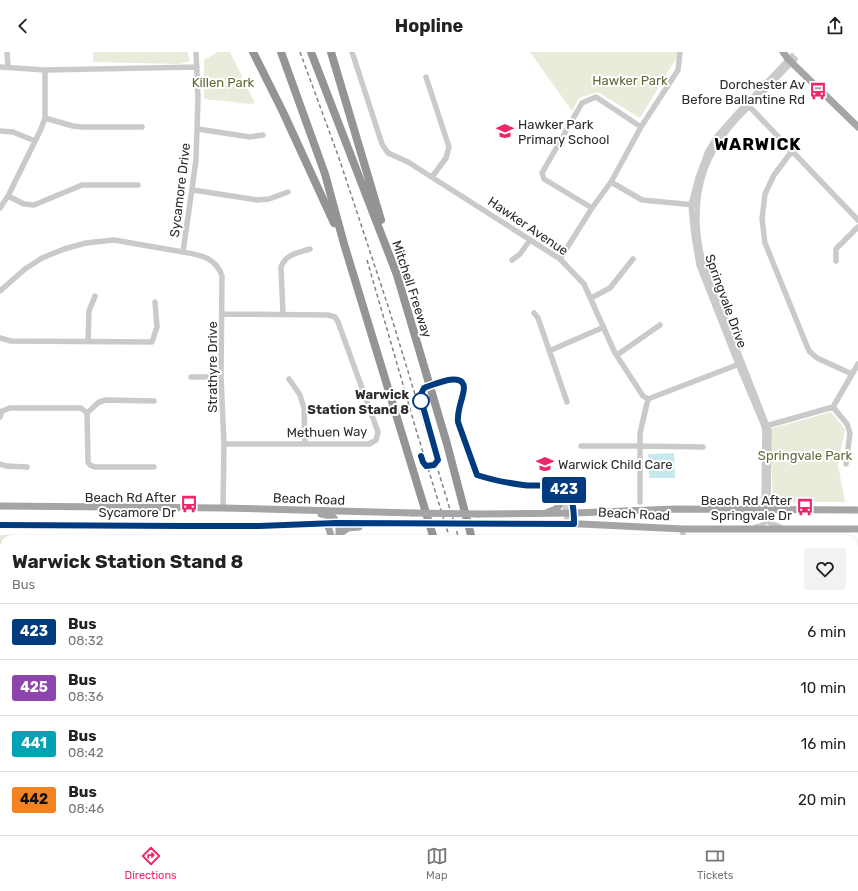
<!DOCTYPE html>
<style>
:root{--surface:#fff;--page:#f2f2f2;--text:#222;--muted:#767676;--line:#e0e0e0;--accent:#ee256c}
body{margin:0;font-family:Rubik,sans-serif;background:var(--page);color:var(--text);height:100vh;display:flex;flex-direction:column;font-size:15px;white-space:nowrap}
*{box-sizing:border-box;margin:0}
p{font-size:13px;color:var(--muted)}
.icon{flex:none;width:22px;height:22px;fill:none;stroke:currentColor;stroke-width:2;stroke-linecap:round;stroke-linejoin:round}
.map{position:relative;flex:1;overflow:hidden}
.sheet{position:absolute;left:0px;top:483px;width:858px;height:300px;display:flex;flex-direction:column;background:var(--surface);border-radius:12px 12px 0 0;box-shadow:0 1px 3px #0004}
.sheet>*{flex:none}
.badge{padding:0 8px;border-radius:3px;font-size:14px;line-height:26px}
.map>.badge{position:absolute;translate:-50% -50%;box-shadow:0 0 0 2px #fff}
.round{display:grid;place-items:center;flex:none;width:42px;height:42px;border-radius:4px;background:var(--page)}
.headline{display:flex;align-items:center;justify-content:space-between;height:68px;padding:0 12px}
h1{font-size:19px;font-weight:700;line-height:30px}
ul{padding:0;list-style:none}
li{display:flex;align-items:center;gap:12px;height:56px;padding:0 12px;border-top:1px solid var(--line)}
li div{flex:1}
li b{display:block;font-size:15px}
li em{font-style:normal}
li .badge{min-width:44px;font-weight:700;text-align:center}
header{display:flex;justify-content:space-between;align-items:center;height:52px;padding:0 12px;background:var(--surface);font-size:18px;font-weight:700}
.tabs{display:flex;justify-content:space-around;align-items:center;height:56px;border-top:1px solid var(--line);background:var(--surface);font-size:11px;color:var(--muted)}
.tabs a{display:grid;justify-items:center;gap:2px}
.tabs .active{color:var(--accent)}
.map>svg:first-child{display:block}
.green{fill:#e8ecda}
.water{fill:#c5e9ed}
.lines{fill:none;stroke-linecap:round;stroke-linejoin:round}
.minor{stroke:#cacaca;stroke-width:5.5}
.major{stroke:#a5a5a5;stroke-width:7}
.highway{stroke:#949494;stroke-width:8}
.rail{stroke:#828282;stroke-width:1.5;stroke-dasharray:4 3;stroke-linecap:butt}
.major-bridge{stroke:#a5a5a5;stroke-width:7}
.line-casing{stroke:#fff;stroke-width:9}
.line{stroke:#003b80;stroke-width:6}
.stop-dot{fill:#fff;stroke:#003b80;stroke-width:2}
.labels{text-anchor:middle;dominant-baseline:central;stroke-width:4;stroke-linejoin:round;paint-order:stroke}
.park-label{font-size:13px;fill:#5e6b38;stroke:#fff}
.poi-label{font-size:13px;fill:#2d2d2d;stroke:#fff;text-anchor:end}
.street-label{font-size:13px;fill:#2d2d2d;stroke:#fff}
.stop-label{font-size:13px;font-weight:bold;fill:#2d2d2d;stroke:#fff;text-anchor:end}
.district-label{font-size:17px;font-weight:bold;letter-spacing:1px;fill:#000;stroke:#fff}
</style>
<header><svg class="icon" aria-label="back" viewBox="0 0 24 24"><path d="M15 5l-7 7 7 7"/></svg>Hopline<svg class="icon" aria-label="share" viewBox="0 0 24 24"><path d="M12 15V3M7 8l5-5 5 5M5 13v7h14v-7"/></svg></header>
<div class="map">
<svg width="858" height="783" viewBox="0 0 858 783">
<rect width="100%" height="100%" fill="#fff"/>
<path class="green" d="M93,0H187L190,9L180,12L93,10Z
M218,0H230L255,51L251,52L204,47V8Z
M530,0H677V5L640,66L598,40L579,46L572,59Z
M831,360L845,377L838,413L845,450H779L773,448L770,377Z
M0,483L324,484L328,487H4V779H143L141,783H0Z
M438,779H505L506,783H439Z"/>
<path class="water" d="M674,401L675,426H649L648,402Z"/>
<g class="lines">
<path class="minor" d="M7,0L8,15
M352,0L382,92L388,101L408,110L560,207L584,232L615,301L643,344L648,347L742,311
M0,15L45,18L197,15
M426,25L449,95L446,106L432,125
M748,53L858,168
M45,66L73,74L83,75H142
M198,77L250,85L263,83
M0,79L13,80L35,89
M792,99L774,123L765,142L762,167L765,191L809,299L817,306L852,322
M611,130L642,148L695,153
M193,138L258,148L269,147L288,140
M8,144L24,152L34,153L82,133H138
M0,156L8,144L41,77L45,66V18
M592,156L544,127L542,121L582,51L596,45L641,75
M183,200C200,203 216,205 222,224L221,325L224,392L223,456
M560,207L592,156L611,130L641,75L678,18L680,0
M512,208L520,202L530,188
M836,209V197L858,175
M0,239L25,217L42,206L64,197L86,191L114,188L183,200L196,108L198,46L196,0
M591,246L610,236L633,207
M534,261L538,266L567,350
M222,262L328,263L335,265L338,270L378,380L376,388L369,392H224
M283,262L281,215C286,202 297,201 310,197
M0,286L11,289L152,290L157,275L155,250
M88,289L89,259L95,244
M549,299L604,275
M617,303L660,273
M191,325H221
M289,327L300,343L304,356L305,392
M648,347L640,381V394L703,395
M833,355L847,372L850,381L846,412
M87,361L99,350L106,348L154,349
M0,365L2,359L10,356H81L87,361L88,410L90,413L95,415H154
M766,374L833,355L858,312
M581,394H640V450
M0,412L6,414L27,415
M533,434C547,434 563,431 570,446C573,455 574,462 574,472
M544,438L556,440L562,444L567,461V471
M756,475L761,474L765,470L768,450L769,379L703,211C691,163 696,115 729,76C738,65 747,56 757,47C769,33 782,20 795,7
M780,475L770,471L764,450L765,379L764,374L738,312L699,213L694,183L691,153L698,126L708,99L718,83L733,66L792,4
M683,487V477
M854,580L858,598
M854,678L858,674
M402,779V783
M706,779L716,783
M846,779L850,783
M142,783L144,779
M628,783L630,779
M760,783L761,779"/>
<path class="major" d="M783,0L788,7L858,75
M0,454L223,456L413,461
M548,460C558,457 561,454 562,444
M321,462L326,463L334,466L339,476V487
M478,462L574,461L675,457L858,458
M326,471L329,477L332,487
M480,472H581L683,477H858
M0,473L259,474L337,471H416
M339,482L348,476L359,475
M335,779V783"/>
<path class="highway" d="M253,0L283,60L334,171
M281,0L325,122L344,192L434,487
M311,0L397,223L447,392L472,487
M331,0L381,168
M523,779L524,783
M551,779L552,783"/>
<path class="rail" d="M300,0L339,106L389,257L459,487
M367,208L417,381L450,487
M536,779L538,783"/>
<path class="major-bridge" d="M413,461L478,462
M416,471L480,472"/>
</g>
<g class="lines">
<g class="line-casing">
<path id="line" d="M0,473L185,474H259L336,471L574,472C574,461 574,444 563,437C552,431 535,435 523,433C508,431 492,428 477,423L458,370C457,360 461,351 463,342C470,316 435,332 424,336L420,344L438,408L434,413L426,414L423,410L421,404"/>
</g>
<use href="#line" class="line"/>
</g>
<defs>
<g id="bus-bare" transform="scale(1.38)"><path d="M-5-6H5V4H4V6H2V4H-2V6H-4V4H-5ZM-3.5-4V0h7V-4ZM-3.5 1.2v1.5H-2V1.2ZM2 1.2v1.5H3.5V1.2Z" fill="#ee256c" stroke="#fff" stroke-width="2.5" paint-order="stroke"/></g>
<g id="school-bare" transform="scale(1.38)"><path d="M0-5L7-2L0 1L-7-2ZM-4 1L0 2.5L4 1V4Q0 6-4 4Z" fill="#ee256c" stroke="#fff" stroke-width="2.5" paint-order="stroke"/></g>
</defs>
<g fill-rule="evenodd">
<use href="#bus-bare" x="818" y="39"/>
<use href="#school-bare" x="505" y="79"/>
<use href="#school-bare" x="545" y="412"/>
<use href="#bus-bare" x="189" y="452"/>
<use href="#bus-bare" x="805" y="455"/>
</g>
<circle class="stop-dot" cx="421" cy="349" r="8"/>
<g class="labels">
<g class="park-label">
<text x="630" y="28">Hawker Park</text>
<text x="223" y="30">Killen Park</text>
<text x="805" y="403">Springvale Park</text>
</g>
<g class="poi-label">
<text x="805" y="32">Dorchester Av<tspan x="805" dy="15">Before Ballantine Rd</tspan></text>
<text x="518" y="72" text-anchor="start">Hawker Park<tspan x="518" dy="15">Primary School</tspan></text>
<text x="558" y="412" text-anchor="start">Warwick Child Care</text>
<text x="176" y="445">Beach Rd After<tspan x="176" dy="15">Sycamore Dr</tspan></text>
<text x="792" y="448">Beach Rd After<tspan x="792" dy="15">Springvale Dr</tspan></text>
</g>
<g class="street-label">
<text transform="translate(180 138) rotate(-83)">Sycamore Drive</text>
<text transform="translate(528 174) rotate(34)">Hawker Avenue</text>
<text transform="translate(412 237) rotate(72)">Mitchell Freeway</text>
<text transform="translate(726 249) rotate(70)">Springvale Drive</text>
<text transform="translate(212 315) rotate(-90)">Strathyre Drive</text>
<text transform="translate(327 380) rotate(-1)">Methuen Way</text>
<text transform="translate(309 447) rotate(2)">Beach Road</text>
<text transform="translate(634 462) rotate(3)">Beach Road</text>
</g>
<g class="stop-label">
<text x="409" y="342">Warwick<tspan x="409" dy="15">Station Stand 8</tspan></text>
</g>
<g class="district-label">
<text x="758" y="92">WARWICK</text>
</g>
</g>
</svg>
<b class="badge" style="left:564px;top:438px;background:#003b80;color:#fff">423</b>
<section class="sheet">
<div class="headline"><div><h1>Warwick Station Stand 8</h1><p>Bus</p></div><a class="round"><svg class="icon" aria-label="heart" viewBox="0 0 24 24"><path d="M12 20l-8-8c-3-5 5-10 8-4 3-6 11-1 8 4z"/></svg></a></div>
<ul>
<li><span class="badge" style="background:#003b80;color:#fff">423</span><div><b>Bus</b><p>08:32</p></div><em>6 min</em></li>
<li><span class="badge" style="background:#8e44ad;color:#fff">425</span><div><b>Bus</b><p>08:36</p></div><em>10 min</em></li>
<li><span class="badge" style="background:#00a3b4;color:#fff">441</span><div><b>Bus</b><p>08:42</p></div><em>16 min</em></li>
<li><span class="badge" style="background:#f58220;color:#111">442</span><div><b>Bus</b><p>08:46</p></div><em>20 min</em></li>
</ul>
</section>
</div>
<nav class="tabs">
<a class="active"><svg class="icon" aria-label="directions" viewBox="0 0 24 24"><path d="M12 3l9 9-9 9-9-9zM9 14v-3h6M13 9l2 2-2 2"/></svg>Directions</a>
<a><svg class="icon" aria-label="map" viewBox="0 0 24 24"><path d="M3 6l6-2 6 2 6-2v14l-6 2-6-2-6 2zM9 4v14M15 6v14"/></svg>Map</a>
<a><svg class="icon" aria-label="tickets" viewBox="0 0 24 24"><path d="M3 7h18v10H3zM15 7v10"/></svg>Tickets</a>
</nav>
